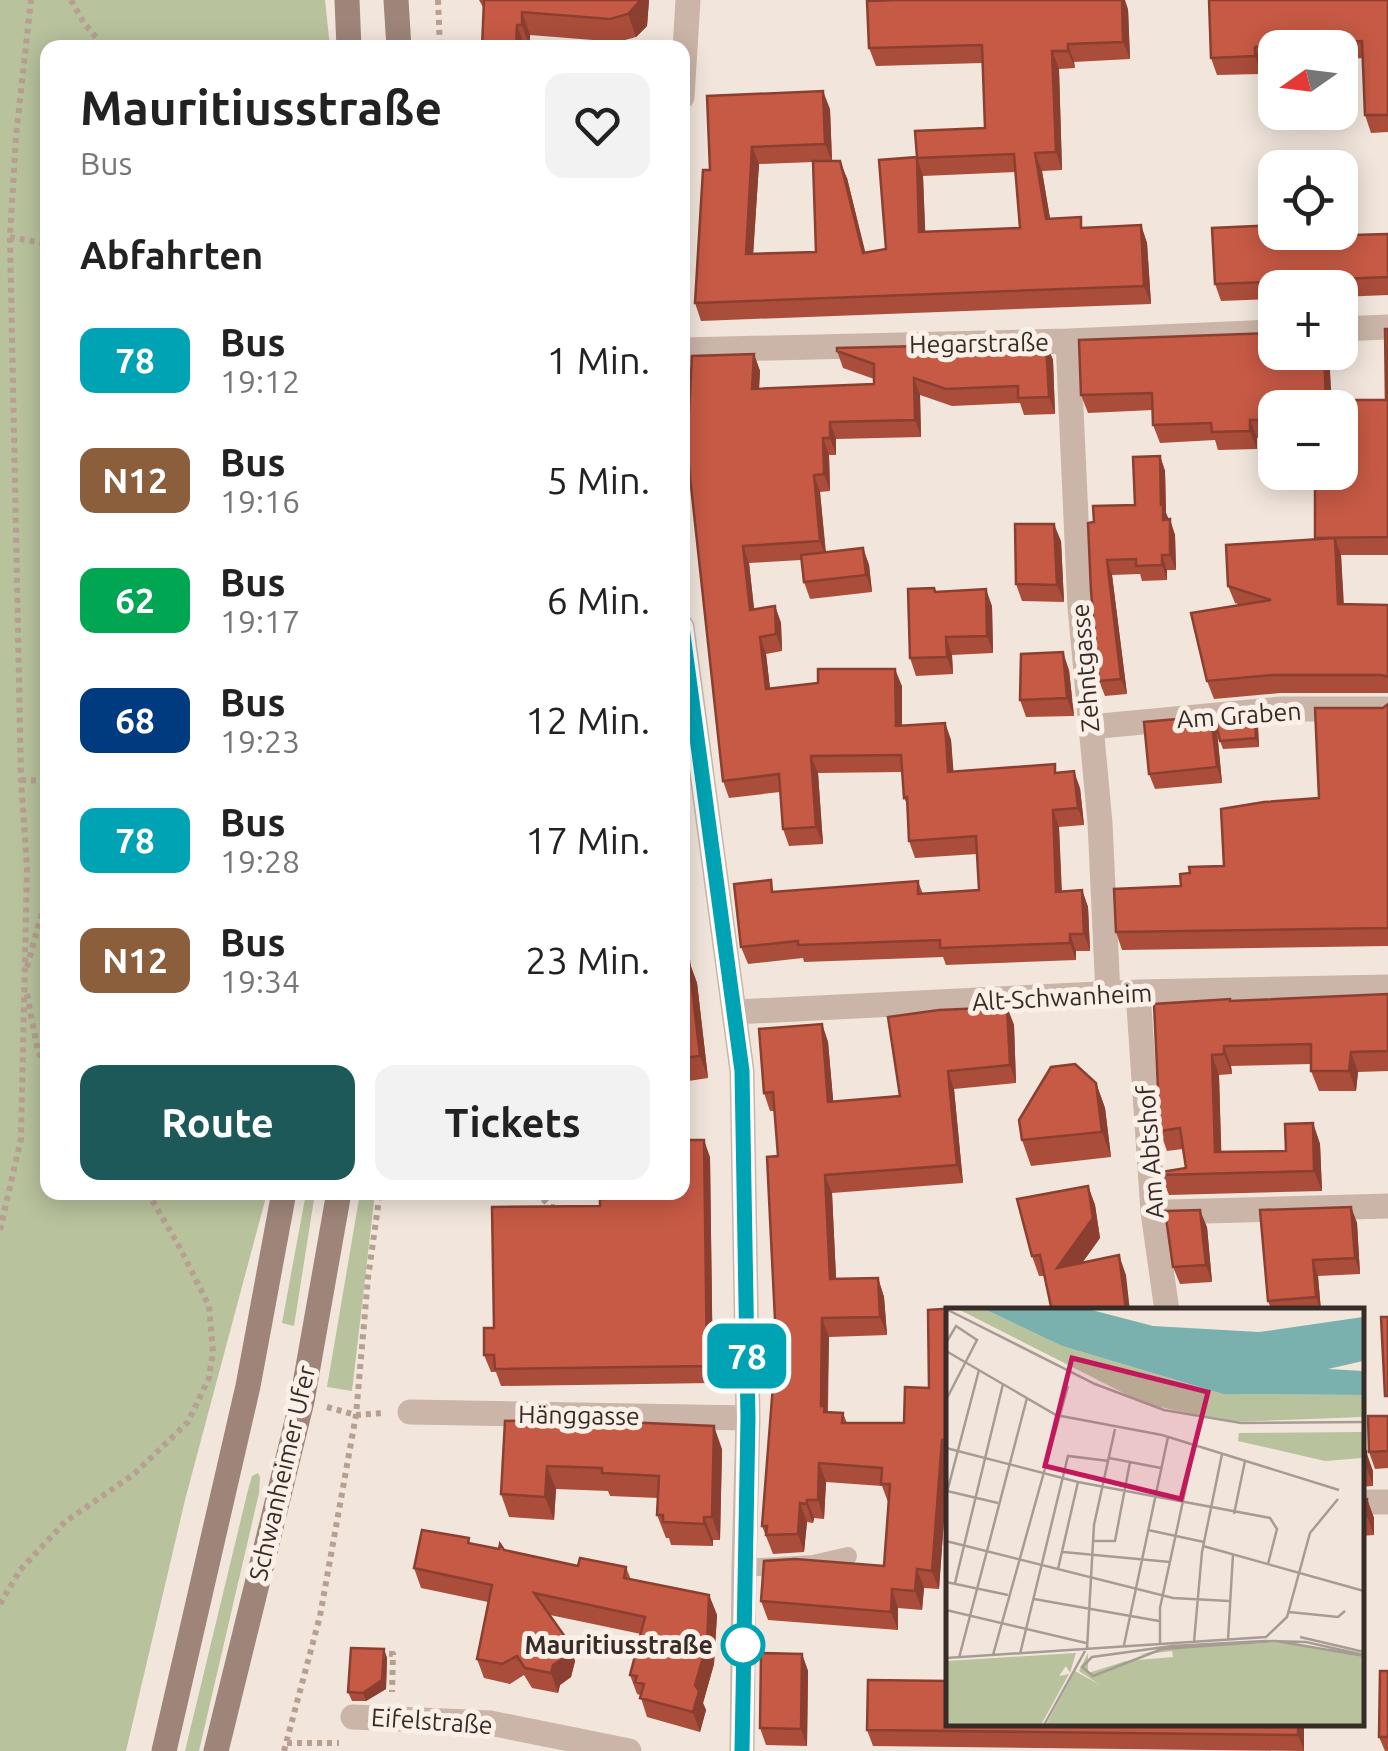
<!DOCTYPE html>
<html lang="de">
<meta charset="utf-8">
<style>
:root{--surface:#fff;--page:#f2f2f2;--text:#222;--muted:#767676;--accent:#1d5959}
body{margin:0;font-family:Ubuntu,sans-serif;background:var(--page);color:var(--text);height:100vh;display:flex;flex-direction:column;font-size:38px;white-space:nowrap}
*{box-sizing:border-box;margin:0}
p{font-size:32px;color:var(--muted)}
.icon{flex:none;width:55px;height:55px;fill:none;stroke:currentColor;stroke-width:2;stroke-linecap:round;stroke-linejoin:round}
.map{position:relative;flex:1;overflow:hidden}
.side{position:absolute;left:40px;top:40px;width:650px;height:1160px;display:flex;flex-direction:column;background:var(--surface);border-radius:20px;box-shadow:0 5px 25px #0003}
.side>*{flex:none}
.badge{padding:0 20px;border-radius:15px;font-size:35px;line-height:65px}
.needle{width:65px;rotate:256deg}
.buttons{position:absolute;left:1258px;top:30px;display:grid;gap:20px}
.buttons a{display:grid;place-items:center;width:100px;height:100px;border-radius:20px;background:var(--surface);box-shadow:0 5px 25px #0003;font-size:50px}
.map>.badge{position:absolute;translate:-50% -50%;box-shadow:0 0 0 5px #fff}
h2{padding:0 40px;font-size:38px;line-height:90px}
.round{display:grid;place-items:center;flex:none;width:105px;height:105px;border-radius:20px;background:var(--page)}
.summary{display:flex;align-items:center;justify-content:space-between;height:170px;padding:0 40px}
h1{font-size:48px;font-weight:700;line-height:75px}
.button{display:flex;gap:20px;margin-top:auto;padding:20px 40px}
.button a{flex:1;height:115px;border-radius:20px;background:var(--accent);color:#fff;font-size:40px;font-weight:700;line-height:115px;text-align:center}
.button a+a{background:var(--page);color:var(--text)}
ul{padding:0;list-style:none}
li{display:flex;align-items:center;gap:30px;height:120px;padding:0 40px}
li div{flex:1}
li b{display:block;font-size:38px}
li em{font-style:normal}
li .badge{min-width:110px;font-weight:700;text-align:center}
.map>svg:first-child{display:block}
.green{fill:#b8c29c}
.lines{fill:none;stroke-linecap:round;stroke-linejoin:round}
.path{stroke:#b79f92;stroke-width:6;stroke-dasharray:5 5;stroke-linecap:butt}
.service{stroke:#cbb5a8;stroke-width:18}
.minor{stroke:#cbb5a8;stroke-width:25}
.secondary{stroke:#9e8479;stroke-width:25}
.wall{fill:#ab4d3b;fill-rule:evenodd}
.shaded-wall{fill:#8b3f30}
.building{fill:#c75a45;stroke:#8b3f30;stroke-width:2.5;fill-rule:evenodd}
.line-casing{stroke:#fff;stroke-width:22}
.line{stroke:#00a3b4;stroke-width:15}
.stop-dot{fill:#fff;stroke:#00a3b4;stroke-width:5}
.labels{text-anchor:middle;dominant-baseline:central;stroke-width:10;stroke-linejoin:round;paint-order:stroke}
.street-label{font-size:25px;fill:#372c28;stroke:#faf0e8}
.stop-label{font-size:25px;font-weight:bold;fill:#372c28;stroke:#faf0e8;text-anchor:end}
.inset-road{fill:none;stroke:#a79c94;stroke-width:2.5}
.view{fill:#c2185b;fill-opacity:0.15;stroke:#c2185b;stroke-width:5}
.inset-edge{fill:none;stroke:#372c28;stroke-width:5}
</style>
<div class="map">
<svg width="1388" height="1751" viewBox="0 0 1388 1751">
<rect width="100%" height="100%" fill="#f2e6dc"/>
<path class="green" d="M0,0H325L330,47L48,48V1192L267,1193L185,1500L126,1751H0Z
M306,1193H315L294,1326L282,1323Z
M360,1193H375L352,1391L327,1387Z
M258,1473L260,1477L259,1493L199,1751H185L248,1490L252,1476Z"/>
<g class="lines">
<path class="path" d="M71,0L84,23L105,48
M438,0L440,48
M10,237L48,244
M21,780L48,781
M27,967L41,916L48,903
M27,994L38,1052L48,1069
M536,1192L551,1207H556
M0,1230L21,1139L27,868L21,780L10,237L16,136L31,0
M327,1407L356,1415L383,1413
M0,1604L20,1570L65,1522L134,1474L188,1422L209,1378L213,1352L209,1306L180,1248L152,1200L146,1192
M379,1653L393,1654L392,1692
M287,1743H339
M284,1751L320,1616L356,1415L368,1278L380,1192"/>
<path class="service" d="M744,1568L813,1564L848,1556"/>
<path class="minor" d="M682,97L688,0
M1340,329L1388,327
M1068,341L1080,607L1100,823L1108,995
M682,350L1068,341L1275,332
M682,627L742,1071L748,1418L744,1568L742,1751
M1090,727L1280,709H1388
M1138,992L1153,1212L1167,1311
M735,1012L1138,992L1388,987
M1168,1212L1388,1206
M410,1412L748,1418
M1360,1502H1388
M353,1717L490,1723L629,1751"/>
<path class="secondary" d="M347,0L349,48
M396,0L399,48
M164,1751L248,1386L284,1192
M216,1751L302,1401L339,1192"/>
</g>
<path class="wall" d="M479,0H649L647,26L636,37L618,42L530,35V48H482L484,9Z
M1388,0V132L1371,133L1365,115L1363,58L1340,60V48H1275V64H1261V74L1217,75L1211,58Z
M1128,9L1130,59L1074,62L1075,68L1059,69L1062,170L1042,171L1050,219L1084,228L1141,225L1147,243L1151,304L701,321L695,303L710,170L707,96L830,109L832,161L847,178L865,253L886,249L917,157L985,128L983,63L876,66L869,48ZM813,162L816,252L753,254L759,164ZM1016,172L1020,228L925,232L923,176Z
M1275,232H1320L1321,236L1388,234V295L1340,297V288H1275V299L1221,301L1215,284Z
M1388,329V555H1341L1344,604L1388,605V693H1280L1214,699L1207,681L1240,605L1235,603L1228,586L1316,539L1345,485L1343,446H1340V408H1275V437L1257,438V449L1218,450L1215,440L1160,443L1153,425V410L1088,413L1081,395L1329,352L1331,400H1386Z
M1046,343L1053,360L1055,414L1024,415L1020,403L952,406L920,395L921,437L836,439V455H829L830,491L820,492L826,552L863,548L869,565L872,592L810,599L804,582L801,560L749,563L754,609L775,606L781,623L782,651L766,654L770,688L902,686V726L945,723L951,740L953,772L1058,773L1080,788L1084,825L1059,827L1062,891L1082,890L1088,907L1090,951H1076V960L946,965L943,957L804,962L803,958L748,964L741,947L775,892L918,881L923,894L979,890L977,854L915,858L909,841L908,806L904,798L902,772L818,773L823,844L789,846L783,829L780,792L729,798L723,781L754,354L760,371L759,389L874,384V379L843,368L837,351Z
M1160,456L1165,471L1166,513L1175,535L1176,570H1167V580L1142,581L1140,574L1112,575L1127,694L1105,696L1099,681L1094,522L1135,505Z
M1061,541L1064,602L1022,601L1016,584Z
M934,588L936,592L992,606L993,653L952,655L953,674L916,676L910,658Z
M1069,670L1074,716L1026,717L1020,700Z
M1388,704V946L1122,950L1116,932L1181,886L1190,873L1224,866L1319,798L1383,708Z
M1211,716L1217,731L1222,783L1155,789L1149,774Z
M1255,719L1258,727L1259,747L1223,749L1220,741Z
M689,961L697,983L708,1078L682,1082V962Z
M1388,994V1071L1358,1072L1356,1091H1319L1311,1071V1064L1231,1066L1232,1074L1219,1075L1221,1152L1286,1151L1313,1123L1320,1144L1322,1191L1169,1195L1161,1175L1186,1168L1183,1149L1167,1151L1160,1131L1230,1001Z
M1007,1007L1014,1025L1016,1083L954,1089L963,1183L832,1193L836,1279L878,1278L884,1297L887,1335L829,1337L828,1412L843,1413L847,1423H904L905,1387L929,1388L928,1310L957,1308L958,1311H948V1463L939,1589L924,1588L922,1610L898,1608V1630L768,1620L761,1601L764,1561L795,1559L884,1566L888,1502L882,1486L826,1482L824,1519L814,1518L813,1523L807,1522L804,1552L773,1554L762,1526L773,1389L771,1385L773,1340H776L767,1157L778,1156L775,1111H770L764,1093L759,1029L822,1024L828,1042L833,1102L900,1096L888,1017L939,1010Z
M1096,1083L1105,1108L1111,1157L1031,1166L1022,1140Z
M710,1157L713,1383L501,1386L496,1372H491L484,1355L494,1328L600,1206L639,1198Z
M1088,1186L1095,1205L1100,1238L1082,1263L1126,1275L1039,1276L1032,1256Z
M1351,1207L1357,1223L1360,1274L1318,1276L1321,1311H1272L1268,1301Z
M1207,1227L1212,1282L1180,1284L1173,1267Z
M1388,1416V1468L1375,1469L1369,1452Z
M505,1421L722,1449L720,1540H713V1546L671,1545L669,1538H666L657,1515L658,1498L610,1496L608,1491L556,1489L554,1520L509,1517L501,1494Z
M1360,1451L1373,1471V1486L1360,1487Z
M1360,1498L1367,1499L1374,1518V1535L1360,1536Z
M471,1544L578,1566L626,1567L631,1580L709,1595L717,1615L714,1664L703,1703L706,1710L700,1732L647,1717L640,1695L637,1694L630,1675L641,1634L550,1615L568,1641L575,1661L571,1677L560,1685L558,1693L532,1688L524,1675L510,1684L484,1678L477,1659L488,1602L421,1588L414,1568Z
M384,1649L387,1658L386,1689L366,1701H352L348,1692Z
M802,1654L808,1671L807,1746L766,1745L760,1728Z
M1388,1671V1751H1385L1379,1737Z
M948,1724H1304V1751L873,1746L867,1730Z"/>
<path class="shaded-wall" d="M639,0H649L647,26L636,37L628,14Z
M1122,0H1125L1128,9L1130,59L1123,42Z
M522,12L530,35V48L522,25Z
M517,25L525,48H516Z
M1068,44L1074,62L1075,68L1068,51Z
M1255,47L1261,64V74L1255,56Z
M1052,51L1059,69L1062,170L1056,152Z
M823,91L830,109L832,161L825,144Z
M752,147L759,164L752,272L746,254Z
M1035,153L1042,171L1053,236L1046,219Z
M917,158L923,176L926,250L919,232Z
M840,161L847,178L870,271L863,253Z
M1141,225L1147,243L1151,304L1144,286Z
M1046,343L1053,360L1055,414L1049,397Z
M1324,352H1329L1332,408L1326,400Z
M754,354L760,371L758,406L752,389Z
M914,378L920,395L921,437L915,420Z
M1250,420L1257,438V449L1250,431Z
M830,422L836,439V455L830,438Z
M823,438L829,455L830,491L824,474Z
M1160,456L1165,471L1166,513L1169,520H1163L1161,505Z
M814,475L820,492L826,558L820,541Z
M1170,519L1175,535L1176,570L1170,555Z
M1054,524L1061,541L1064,602L1057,585Z
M1335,538L1341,555L1344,621L1338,604Z
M743,546L749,563L756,626L750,610Z
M863,548L869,565L872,592L866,575Z
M1162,555L1167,570V580L1162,565Z
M1107,560L1112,575L1127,694L1121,679Z
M986,589L992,606L993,653L987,636Z
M775,606L781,623L782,651L776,634Z
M760,637L766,654L772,706L766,689Z
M946,637L952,655L953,674L947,657Z
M1063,652L1069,670L1074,716L1067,698Z
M895,669L902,686V743L896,726Z
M1211,716L1217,731L1222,783L1217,767Z
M1255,719L1258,727L1259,747L1256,738Z
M945,723L951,740L955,789L948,772Z
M811,756L818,773L823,844L816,827Z
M1074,771L1080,788L1084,825L1078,808Z
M1053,810L1059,827L1062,908L1056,892Z
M1082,890L1088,907L1090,951L1084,934Z
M1070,934L1076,951V960L1070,943Z
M689,961L697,983L708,1078L700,1056Z
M1007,1007L1014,1025L1016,1083L1010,1065Z
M822,1024L828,1042L835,1120L828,1102Z
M1224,1046L1231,1066L1232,1074L1224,1054Z
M1351,1052L1358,1072L1356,1091L1349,1071Z
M1212,1055L1219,1075L1222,1173L1215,1152Z
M948,1071L954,1089L963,1183L957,1165Z
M1096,1083L1105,1108L1111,1157L1102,1132Z
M1313,1123L1320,1144L1322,1191L1314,1171Z
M704,1140L710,1157L713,1383L707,1366Z
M825,1175L832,1193L837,1297L830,1279Z
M1088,1186L1095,1205L1100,1238L1064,1288L1057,1268Z
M1351,1207L1357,1223L1360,1274L1355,1258Z
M1200,1210L1207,1227L1212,1282L1206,1265Z
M1119,1255L1126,1275L1130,1311H1126Z
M1313,1260L1318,1276L1321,1311L1316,1297Z
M878,1278L884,1297L887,1335L880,1317Z
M822,1318L829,1337L827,1414L821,1406Z
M714,1426L722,1449L720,1540L712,1517Z
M942,1440L948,1457V1463L939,1589L932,1571Z
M1366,1451L1373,1471V1486L1366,1466Z
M819,1463L826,1482L824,1519L818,1500Z
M547,1466L556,1489L554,1520L545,1497Z
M1367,1499L1374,1518V1535L1367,1516Z
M807,1500L814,1518L813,1523L806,1504Z
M800,1503L807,1522L804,1552L798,1534Z
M704,1517L713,1540V1546L704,1524Z
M917,1569L924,1588L922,1610L915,1591Z
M892,1589L898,1608V1630L891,1612Z
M709,1595L717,1615L714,1664L703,1703L706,1710L700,1732L693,1712L695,1685Z
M568,1641L575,1661L571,1677L560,1685L558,1693L551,1673L553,1665Z
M384,1649L387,1658L386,1689L366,1701L363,1693Z
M802,1654L808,1671L807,1746L801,1729Z
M1298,1724H1304V1751L1298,1735Z"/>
<path class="building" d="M484,0H639L638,3L628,14L610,19L522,12V25H517L516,48H482Z
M896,0H1122L1123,42L1068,44V51H1052L1056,152L1035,153L1046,219L1081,217V228L1141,225L1144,286L695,303L703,170H710L707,96L823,91L825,144L752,147L746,254L816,252L813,161H840L863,253L886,249L879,160L917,157L915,131L985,128L982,45L869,48L867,1ZM1014,154L1020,228L919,232L917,158Z
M1209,0H1388V115H1365L1362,41L1255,47V56L1211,58Z
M1275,225V232H1317V236L1388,234V277L1215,284L1212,228Z
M1385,329H1388V537L1315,538V485H1345L1342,428H1340V408H1275V420H1250V431L1212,432L1211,423L1153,425L1152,393L1081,395L1079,340L1275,333V352H1324L1326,400H1386Z
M1046,343L1049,397L1018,398V386L946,389L914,378L915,420L830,422V438H823L824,474L814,475L820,541L743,546L750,610L775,606L776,634L760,637L766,689L818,683V669H895L896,726L945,723L948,772L1055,764V773L1074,771L1078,808L1053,810L1056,892L1082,890L1084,934H1070V943L940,948V940L798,945V941L741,947L734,884L771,880L772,892L918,881V894L979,890L976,836L909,841L907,797L904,798L901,755L811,756L816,827L783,829L779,774L723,781L687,449L692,356L754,354L752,389L874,384V364L837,351V348Z
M1160,456L1161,505H1163V520L1170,519V555H1162V565L1136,566V559L1107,560L1121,679L1099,681L1091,591L1088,523L1094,522L1093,506L1135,505L1133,457Z
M1015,524H1054L1057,585L1016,584Z
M1335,538L1338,604L1388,605V677L1382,675H1273L1207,681L1191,613L1271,600L1228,586L1226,545Z
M863,548L866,575L804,582L801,555Z
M934,588L935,592L986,589L987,636L946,637L947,657L910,658L908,589Z
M1063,652L1067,698L1020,700L1021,654Z
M1388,704V928L1116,932L1114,889L1181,886L1180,874L1190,873L1189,867L1224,866L1221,809L1264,802L1319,798L1315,708H1383Z
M1211,716L1217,767L1149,774L1144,722Z
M1255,719L1256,738L1220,741L1216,722Z
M689,961L700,1056L682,1058V962Z
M1388,994V1051L1351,1052L1349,1071H1311V1044L1224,1046V1054L1212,1055L1215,1152L1286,1151L1285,1124L1313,1123L1314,1171L1161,1175V1172L1186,1168L1180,1128L1160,1131L1154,1004L1230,999V1001Z
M1007,1007L1010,1065L948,1071L957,1165L825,1175L830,1279L878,1278L880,1317L822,1318L821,1406H825L824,1412L843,1413L842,1423H904L905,1387L929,1388L928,1310L957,1308V1311H948V1439L942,1440L932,1571L917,1569L915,1591L892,1589L891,1612L761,1601L764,1561L795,1559L884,1566L890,1484H881L882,1468L819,1463L818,1500H807L806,1504L800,1503L798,1534L766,1535L767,1526H762L773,1385H771L773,1340H776L767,1157L778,1156L773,1092L764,1093L759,1029L822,1024L828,1102L900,1096L888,1017L939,1010Z
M1075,1064L1096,1083L1102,1132L1022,1140L1019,1120L1051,1067Z
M682,1140H704L707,1366L495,1369L494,1355H484V1328H494L492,1207L600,1206V1199L639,1198V1192H682Z
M1088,1186L1093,1218L1057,1268L1119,1255L1126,1311H1052L1040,1255L1032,1256L1017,1199Z
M1351,1207L1355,1258L1313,1260L1316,1297L1268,1301L1260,1210Z
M1200,1210L1206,1265L1173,1267L1165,1211Z
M1381,1317H1388V1396H1385Z
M1368,1416H1388V1451L1369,1452Z
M555,1419L714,1426L712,1517H704V1524L663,1522V1515H657L659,1476L602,1473V1468L547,1466L545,1497L501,1494L505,1421Z
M1360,1451H1366V1466L1360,1467Z
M1360,1498L1367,1499V1516H1360Z
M422,1530L469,1538L468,1543L499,1549L500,1544L504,1550L578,1566L580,1558L626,1567L624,1578L709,1595L707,1644L695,1685L699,1691L693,1712L640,1698L644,1684L635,1682L637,1676L630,1675L645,1617L534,1593L568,1641L564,1658L553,1665L551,1673L525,1668L517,1656L502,1664L477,1659L492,1585L414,1568Z
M351,1648L384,1649L382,1680L363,1693L348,1692Z
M761,1653L802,1654L801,1729L760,1728Z
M1380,1671H1388V1737H1379Z
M868,1680L948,1681V1724H1298V1735L867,1730Z"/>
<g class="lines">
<g class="line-casing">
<path id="line" d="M682,627L742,1071L748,1418L742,1751"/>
</g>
<use href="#line" class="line"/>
</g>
<circle class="stop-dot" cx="743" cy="1645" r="20"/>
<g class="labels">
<g class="street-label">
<text transform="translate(979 343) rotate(-1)">Hegarstraße</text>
<text transform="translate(1085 668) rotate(-95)">Zehntgasse</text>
<text transform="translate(1239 715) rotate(-4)">Am Graben</text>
<text transform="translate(1062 997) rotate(-3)">Alt-Schwanheim</text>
<text transform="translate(1150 1152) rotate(-94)">Am Abtshof</text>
<text transform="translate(579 1415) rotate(1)">Hänggasse</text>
<text transform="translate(282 1473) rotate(-77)">Schwanheimer Ufer</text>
<text transform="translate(432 1721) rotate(4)">Eifelstraße</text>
</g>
<g class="stop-label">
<text x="713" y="1645">Mauritiusstraße</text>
</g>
</g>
<g transform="translate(946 1308)">
<rect width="418" height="418" fill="#f2e6dc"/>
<path d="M10,0H36L116,38L277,86L417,87V109L287,114L199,96ZM417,124V150L379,153L292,133L293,125ZM336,334L417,349V417H100L129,363L154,377L133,363L142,345V365L180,353L227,349L226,343L193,347L216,341ZM130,345L124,365L120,358L113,368L123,366L95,417H0V353Z" fill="#b8c29c"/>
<path d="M36,0H138L207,18L313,24L417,9V53L382,61L417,63V87L277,86L116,38Z" fill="#7ab0ae"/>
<path class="inset-road" d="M0,1L149,76L218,102L295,115L418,114M0,35L10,18L31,32L0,92M0,43L110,107L216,127L393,182M0,140L132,174L324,210L331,221L322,256M163,150L215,160M1,183L52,195M0,188L33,62M288,206L299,153M202,222L258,234M0,233L227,290L283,293M146,233H169L184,154M257,238L418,283M117,244L224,254M112,261L132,174M0,274L62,287M9,275L57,76M88,291L213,313M0,302L140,335M343,304L392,309L399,303M354,329L418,344M282,332L287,246M248,334L256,244L276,146M214,335V300L249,137M178,337L222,129M141,341L148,217L169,121M74,346L122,148L163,153M47,347L122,78M418,347L360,334L319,333L226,338L146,349L136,359L147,368L216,341L330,333L418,348M0,350L320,329L341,309L364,225L392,191M13,350L81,90M98,417L139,343"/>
<path class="view" d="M126,50L262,84L235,191L99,158Z"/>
<rect width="418" height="418" class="inset-edge"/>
</g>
</svg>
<div class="buttons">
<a><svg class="needle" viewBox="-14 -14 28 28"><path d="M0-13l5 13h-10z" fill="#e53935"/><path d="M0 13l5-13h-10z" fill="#767676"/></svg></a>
<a><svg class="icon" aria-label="locate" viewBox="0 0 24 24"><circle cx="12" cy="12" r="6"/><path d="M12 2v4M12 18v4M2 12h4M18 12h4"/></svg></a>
<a>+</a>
<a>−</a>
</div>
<b class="badge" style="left:747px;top:1356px;background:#00a3b4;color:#fff">78</b>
<section class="side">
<div class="summary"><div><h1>Mauritiusstraße</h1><p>Bus</p></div><a class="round"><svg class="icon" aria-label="heart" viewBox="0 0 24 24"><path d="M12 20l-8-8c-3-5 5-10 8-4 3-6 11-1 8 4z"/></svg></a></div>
<h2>Abfahrten</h2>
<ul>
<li><span class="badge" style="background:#00a3b4;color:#fff">78</span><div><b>Bus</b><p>19:12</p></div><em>1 Min.</em></li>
<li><span class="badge" style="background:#8b5e3c;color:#fff">N12</span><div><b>Bus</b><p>19:16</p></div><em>5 Min.</em></li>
<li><span class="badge" style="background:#00a651;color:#fff">62</span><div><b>Bus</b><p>19:17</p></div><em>6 Min.</em></li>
<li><span class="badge" style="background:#003b80;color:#fff">68</span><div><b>Bus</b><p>19:23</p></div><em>12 Min.</em></li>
<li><span class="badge" style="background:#00a3b4;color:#fff">78</span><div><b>Bus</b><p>19:28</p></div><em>17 Min.</em></li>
<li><span class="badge" style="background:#8b5e3c;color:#fff">N12</span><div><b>Bus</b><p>19:34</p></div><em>23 Min.</em></li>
</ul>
<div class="button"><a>Route</a><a>Tickets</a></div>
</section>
</div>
